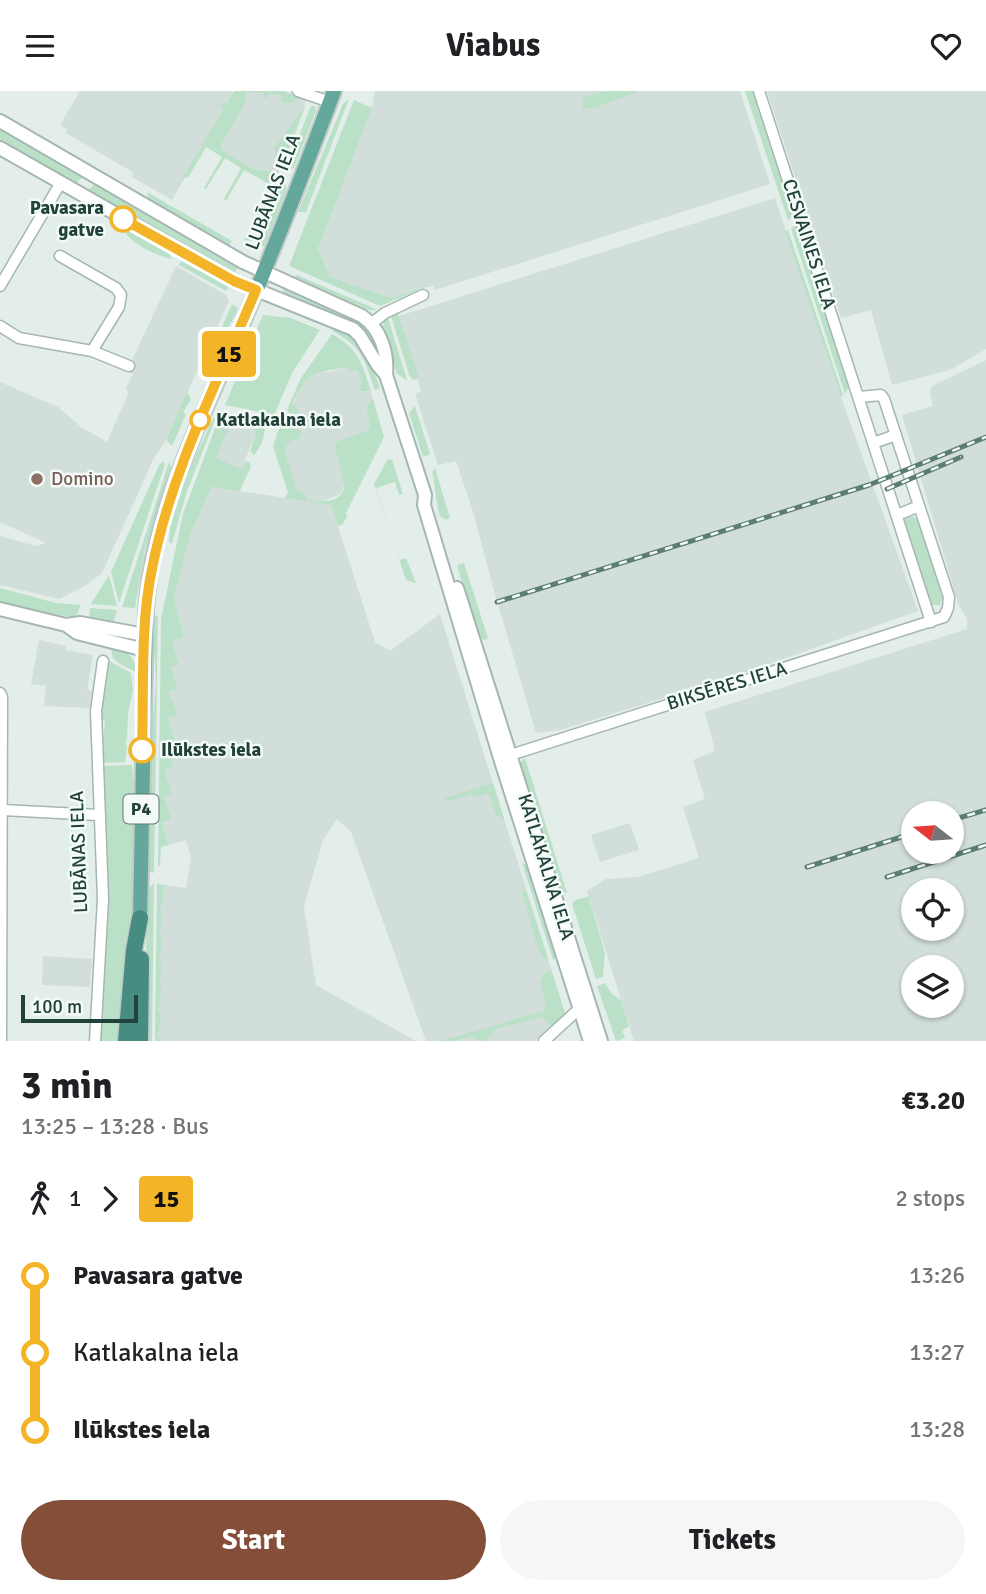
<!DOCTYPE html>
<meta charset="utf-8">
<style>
:root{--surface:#fff;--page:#f6f6f6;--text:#202124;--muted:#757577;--accent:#844e38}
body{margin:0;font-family:Signika,sans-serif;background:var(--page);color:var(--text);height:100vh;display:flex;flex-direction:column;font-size:26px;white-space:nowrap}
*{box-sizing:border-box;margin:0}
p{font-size:23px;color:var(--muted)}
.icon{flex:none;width:38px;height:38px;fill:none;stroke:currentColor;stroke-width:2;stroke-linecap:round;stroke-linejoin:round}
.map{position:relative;height:950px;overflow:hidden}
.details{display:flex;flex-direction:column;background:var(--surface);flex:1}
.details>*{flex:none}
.badge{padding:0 14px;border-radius:5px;font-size:24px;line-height:46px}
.needle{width:46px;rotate:287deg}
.buttons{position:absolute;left:901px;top:710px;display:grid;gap:14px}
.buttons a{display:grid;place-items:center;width:63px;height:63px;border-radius:50%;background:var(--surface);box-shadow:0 2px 5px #0004;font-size:35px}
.scale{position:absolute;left:21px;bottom:18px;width:117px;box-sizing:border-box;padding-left:7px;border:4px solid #21423a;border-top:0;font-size:19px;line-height:24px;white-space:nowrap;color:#21423a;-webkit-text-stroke:5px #f4faf7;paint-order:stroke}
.map>.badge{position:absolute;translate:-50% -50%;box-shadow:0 0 0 4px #fff}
.legs{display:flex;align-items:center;gap:10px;height:77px;padding:0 21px;font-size:23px}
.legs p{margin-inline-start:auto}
.head{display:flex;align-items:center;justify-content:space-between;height:119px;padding:0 21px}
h1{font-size:38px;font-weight:700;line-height:52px}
.cta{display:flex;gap:14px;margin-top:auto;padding:14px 21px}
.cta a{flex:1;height:80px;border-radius:42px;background:var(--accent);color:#fff;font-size:28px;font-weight:700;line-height:80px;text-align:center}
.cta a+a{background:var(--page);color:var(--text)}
ul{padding:0 21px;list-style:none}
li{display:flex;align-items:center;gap:24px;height:77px;font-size:26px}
li i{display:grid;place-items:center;width:10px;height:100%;margin:0 9px;background:currentColor}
li i::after{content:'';width:18px;height:18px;margin:-9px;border:5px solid;border-radius:50%;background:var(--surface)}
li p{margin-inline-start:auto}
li:first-child i{background:linear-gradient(#0000 50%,currentColor 0)}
li:last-child i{background:linear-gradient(currentColor 50%,#0000 0)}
header{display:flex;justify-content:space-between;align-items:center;height:91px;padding:0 21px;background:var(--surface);font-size:32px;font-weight:700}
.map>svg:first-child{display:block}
.built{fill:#d1ded9;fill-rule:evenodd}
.green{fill:#bae1c7}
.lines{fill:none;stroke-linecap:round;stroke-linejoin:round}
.minor-casing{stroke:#a5b7b2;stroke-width:13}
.tertiary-casing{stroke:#a5b7b2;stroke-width:16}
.primary-casing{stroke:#c1cac8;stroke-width:18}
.trunk-casing{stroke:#c1cac8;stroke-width:19}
.minor{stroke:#fff;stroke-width:10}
.tertiary{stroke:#fff;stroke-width:12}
.primary{stroke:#63a89a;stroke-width:14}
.trunk{stroke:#468c80;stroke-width:16}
.rail-casing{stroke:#5b7d76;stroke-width:5}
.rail{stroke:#f4faf7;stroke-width:2.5;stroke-dasharray:8;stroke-linecap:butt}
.line-1-casing{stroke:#fff;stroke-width:16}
.line-1{stroke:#f4b427;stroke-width:10}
.stop-1-dot{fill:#fff;stroke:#f4b427;stroke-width:3.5}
.education-dot{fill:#8d6e63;stroke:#f4faf7;stroke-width:2.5}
.labels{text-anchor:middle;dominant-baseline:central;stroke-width:5;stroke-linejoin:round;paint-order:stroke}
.shield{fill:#f4faf7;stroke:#607973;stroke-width:2}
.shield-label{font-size:18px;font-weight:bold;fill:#21423a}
.street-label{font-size:19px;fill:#21423a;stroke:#f4faf7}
.stop-label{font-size:19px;font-weight:bold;fill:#21423a;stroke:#f4faf7;text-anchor:start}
.education-label{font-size:19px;fill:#785e54;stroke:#f4faf7;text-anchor:start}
</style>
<header><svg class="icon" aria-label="menu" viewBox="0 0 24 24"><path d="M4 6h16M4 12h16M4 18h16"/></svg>Viabus<svg class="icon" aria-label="heart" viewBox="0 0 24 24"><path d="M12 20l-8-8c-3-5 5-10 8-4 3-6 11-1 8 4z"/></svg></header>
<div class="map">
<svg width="986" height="950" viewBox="0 0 986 950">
<rect width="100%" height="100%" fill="#e3eeea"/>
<path class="built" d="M80,0H231L233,2L226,12L220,14L225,17L172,109L132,86L134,82L66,42L67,38L60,34Z
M243,0H279L306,9L278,84L253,80L218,61L217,47Z
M375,0H740L770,93L435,199L433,195L417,198L392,207L330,186L318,158L372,17Z
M767,0H986V258L950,279L892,294L871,219L841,227Z
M775,107L841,306L918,520L735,585L560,639L536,642L494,500L474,424L456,370L438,374L415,303L421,300L399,225Z
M176,175L226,204L229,210L166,349L153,369L102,482L85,495L59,508L0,494V445L36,455L46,452L0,431V291L58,316L81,336L107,351L129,301L125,299L133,283L127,280Z
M986,269V950H634L587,800L606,788L638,786L699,767L683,716L705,708L693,669L715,660L705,621L967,538V528L958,512L902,324L933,315L930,299L932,295ZM914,723H952V761H914ZM914,800H952V838H914ZM914,877H952V915H914Z
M347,276L358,279L367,301L371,300L373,308L366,316L370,333L367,340L363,343L337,350L335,356L345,389L341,403L321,411L312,410L331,414L375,551L390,560L440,523L565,922L535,950H426L351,741L337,728L323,749L304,816L316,894L416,950H161L162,947L158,946L162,922L158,921L162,898L158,897L162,873L159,872L163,848L159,847L163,823L160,822L165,794L186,797L191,767L186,749L169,754L162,730L170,727L164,704L172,701L165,678L173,676L167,652L175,650L168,627L170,575L179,572L172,549L184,546L174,506L191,441L212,396L307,410L302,400H297L285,360L289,351L300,347L302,342L296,337L286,334L289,324L292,326V314L304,289L315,281H329Z
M232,324L241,327L240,329L251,335L256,342L241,379L216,367Z
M39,549L66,555V559L93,564L87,599L92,600L90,617L44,615L46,595L31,593Z
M630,732L639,759L600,771L591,744Z
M43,865L92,868L90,896L42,894Z"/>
<path class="green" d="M234,0H283L298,5V8L289,12L281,11L282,4L268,3L267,7L263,6V2L247,1L245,12L221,54L222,59L253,78L280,82L254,150L244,149L253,138L269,93L244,79L226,110L224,108L241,77L225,67L206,98L204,97L222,66L206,56L188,87L185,86L178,95L224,17L219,14L227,11Z
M604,0H636L637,1L594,17H583L582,7Z
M745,0H754L794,125L788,129Z
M349,8L306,121H298L343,13Z
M354,9L372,17L318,158L330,186L392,207L417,198L418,199L380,215L289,175Z
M306,13L284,72L275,63V56Z
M311,15H315L316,20L294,77L291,78L287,75Z
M0,36L87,87L80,88L76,95L0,51Z
M283,86L286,91V100L264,156L258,151Z
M95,91L239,174L234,183L84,100L92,96Z
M147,101L232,150L228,156L149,109Z
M795,135L798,137L849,295L845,303L791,137Z
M124,139C139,143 166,152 172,168C158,166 128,151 124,139Z
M788,139L843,304L841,306L785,140Z
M182,169L229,196L226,200L179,174Z
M297,184L371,216L377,219H369L294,186Z
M284,198L360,232L374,248L382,267L380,269C375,259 371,249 363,241C343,220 307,213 281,204Z
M232,213L238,217L236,223L213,263L209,265Z
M398,223L419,287L413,289L409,284L391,225Z
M263,224L291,227L320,239L293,280L274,324L225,314Z
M388,227L407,289L397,283L382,239L384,231Z
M340,236C364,249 371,272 380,297L375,299C363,267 364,257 332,240Z
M332,243C359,258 362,273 371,300H362L358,297L362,293L358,279L352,280L347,276C311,283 309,279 292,313L298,317L297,326H292L287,319L301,287Z
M187,301L191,309L183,321L186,323L172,355L166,349Z
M373,308L384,346L346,422L347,426L342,434L338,435L331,414L284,407L288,402L273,355L279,337L286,334L300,339L302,342L300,347L289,351L285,360L297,400H302L308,410C366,415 336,381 335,351L367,340L370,333L366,316Z
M415,315L430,363L423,366L409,322Z
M227,320L232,328L216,367L241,378L246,370L249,371L251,375L240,400L212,396L191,441L174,506L184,546L172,549L179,573L171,576L178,598L169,601L177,624L168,627L175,650L167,653L173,676L165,679L172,702L164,705L171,728L162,731L169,754L161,756L160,775L158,774L161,528L183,423L221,321Z
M217,324L187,400L172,452H169C168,409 196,368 212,329Z
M244,324L261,329C269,340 262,354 254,364L250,360L256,342L251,335L240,329Z
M388,368L392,369L403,403L399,404L395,391L376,397L399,469L406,467L416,492L406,489L374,393Z
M163,370L165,373L119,512L111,481L159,374Z
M169,371L171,376L145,458L135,517L122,516Z
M435,377L450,427L446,429L440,425C435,410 436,396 432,381Z
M912,425L920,430L943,505L940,514H933L930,511L904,432L905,428Z
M464,472L488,547L484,549L477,544L457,474Z
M109,484L117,515L91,513Z
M0,497L56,512L81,514L77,523L71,526L10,515L0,513Z
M90,517L117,519L113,534L94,530L89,525Z
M152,523L158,525L154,782L148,780L149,673L156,590Z
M112,555C126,559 135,565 136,581C124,574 108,571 112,555Z
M109,570L131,582L133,599L128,623L127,650L125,651L127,656L125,671L101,672L105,630L102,629V592Z
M525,667L567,802L559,800L519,676L521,671Z
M132,674L134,695L132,830L119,950H99L107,808L101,675Z
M493,692L504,727L500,728L499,725H496L489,702L474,707L472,703L447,711L445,707Z
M522,772L528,774L558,866L553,869Z
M154,792L152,950H147L145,926L147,799Z
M157,793L165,794L160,822L163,823L159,846L163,847L159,871L162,873L159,896L162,897L158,921L162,922L158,946L162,947L161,950H155Z
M526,799L548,867L544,868L538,858L522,801Z
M594,804L589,807L605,862L603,886L596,888L572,813L575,809Z
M551,879L565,922L551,935L542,926L496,938L486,950L474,948L473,945L454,950H441L544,920L546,913L540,890L546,881Z
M605,892L612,903L621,909L629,936L622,939L625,947L616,950L597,895Z"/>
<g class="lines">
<g class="minor-casing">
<path id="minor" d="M298,0L330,11
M759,0L931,531
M60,165L116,197L121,204L119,216L92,260
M0,195L60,93
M372,232L385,222L423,204
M0,235L19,247L92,260L129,275
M873,352L896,344
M897,424L919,415
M0,602L2,606L1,950
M504,666L944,526L948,517L949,506L884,308L881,304L859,306
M3,719L98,724
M95,950L103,808L96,620L103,570
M544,950L580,917"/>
</g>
<g class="tertiary-casing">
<path id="tertiary" d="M0,30L243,171L362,225C381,238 388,262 386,284
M0,57L234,190L353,238L360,245L377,273L386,284L425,404L424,414L500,667L590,950
M457,497L601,950
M0,518L66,534L77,542L145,559
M66,534L80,532L145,544"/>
</g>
<g class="primary-casing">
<path id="primary" d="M140,827L146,521C151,424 199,335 236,248C271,166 303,83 334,0"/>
</g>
<g class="trunk-casing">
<path id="trunk" d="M126,950L134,859L140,827
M140,950L141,868"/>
</g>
<use href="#minor" class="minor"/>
<use href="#tertiary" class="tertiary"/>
<use href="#primary" class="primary"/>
<use href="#trunk" class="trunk"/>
<g class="rail-casing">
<path id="rail" d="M887,398L961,366
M497,511L869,394L986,346
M952,729L986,719
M807,776L914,742
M887,786L986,754"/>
</g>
<use href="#rail" class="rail"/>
</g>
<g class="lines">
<g class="line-1-casing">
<path id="line-1" d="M123,128L234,190L256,199C218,290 171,380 152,478C140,534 144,600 142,659"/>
</g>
<use href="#line-1" class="line-1"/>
</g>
<g class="stop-1-dot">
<circle cx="123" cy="128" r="12"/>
<circle cx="200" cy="329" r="9"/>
<circle cx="142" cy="659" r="12"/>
</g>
<circle class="education-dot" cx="37" cy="388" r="7"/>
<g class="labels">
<rect class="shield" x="123.5" y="703.5" width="35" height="29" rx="5"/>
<g class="shield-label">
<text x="141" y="718">P4</text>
</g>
<g class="street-label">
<text transform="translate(273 101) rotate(-69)">LUBĀNAS IELA</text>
<text transform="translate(809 153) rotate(72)">CESVAINES IELA</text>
<text transform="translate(727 595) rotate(-17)">BIKSĒRES IELA</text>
<text transform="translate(79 761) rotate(-92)">LUBĀNAS IELA</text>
<text transform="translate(546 776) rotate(73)">KATLAKALNA IELA</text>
</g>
<g class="stop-label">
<text x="104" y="117" text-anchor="end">Pavasara<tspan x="104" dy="22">gatve</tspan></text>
<text x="216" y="329">Katlakalna iela</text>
<text x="161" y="659">Ilūkstes iela</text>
</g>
<g class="education-label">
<text x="51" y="388">Domino</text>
</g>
</g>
</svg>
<div class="buttons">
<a><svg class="needle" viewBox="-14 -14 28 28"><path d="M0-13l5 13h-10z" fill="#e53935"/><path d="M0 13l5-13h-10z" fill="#757577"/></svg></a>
<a><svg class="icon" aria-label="locate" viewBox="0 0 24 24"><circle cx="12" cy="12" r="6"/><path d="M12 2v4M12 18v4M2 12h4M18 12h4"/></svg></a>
<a><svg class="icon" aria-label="layers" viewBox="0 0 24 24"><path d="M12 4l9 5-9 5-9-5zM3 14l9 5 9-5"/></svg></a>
</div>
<div class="scale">100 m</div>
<b class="badge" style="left:229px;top:263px;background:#f4b427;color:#111">15</b>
</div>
<section class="details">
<div class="head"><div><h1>3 min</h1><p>13:25 – 13:28 · Bus</p></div><b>€3.20</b></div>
<div class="legs"><svg class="icon" aria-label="walk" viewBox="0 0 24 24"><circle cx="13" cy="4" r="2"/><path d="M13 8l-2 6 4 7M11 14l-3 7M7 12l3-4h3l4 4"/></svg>1<svg class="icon" aria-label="forward" viewBox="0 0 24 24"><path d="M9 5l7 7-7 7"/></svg><b class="badge" style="background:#f4b427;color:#111">15</b><p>2 stops</p></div>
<ul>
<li><i style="color:#f4b427"></i><b>Pavasara gatve</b><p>13:26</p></li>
<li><i style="color:#f4b427"></i><span>Katlakalna iela</span><p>13:27</p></li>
<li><i style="color:#f4b427"></i><b>Ilūkstes iela</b><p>13:28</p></li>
</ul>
<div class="cta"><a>Start</a><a>Tickets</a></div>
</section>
